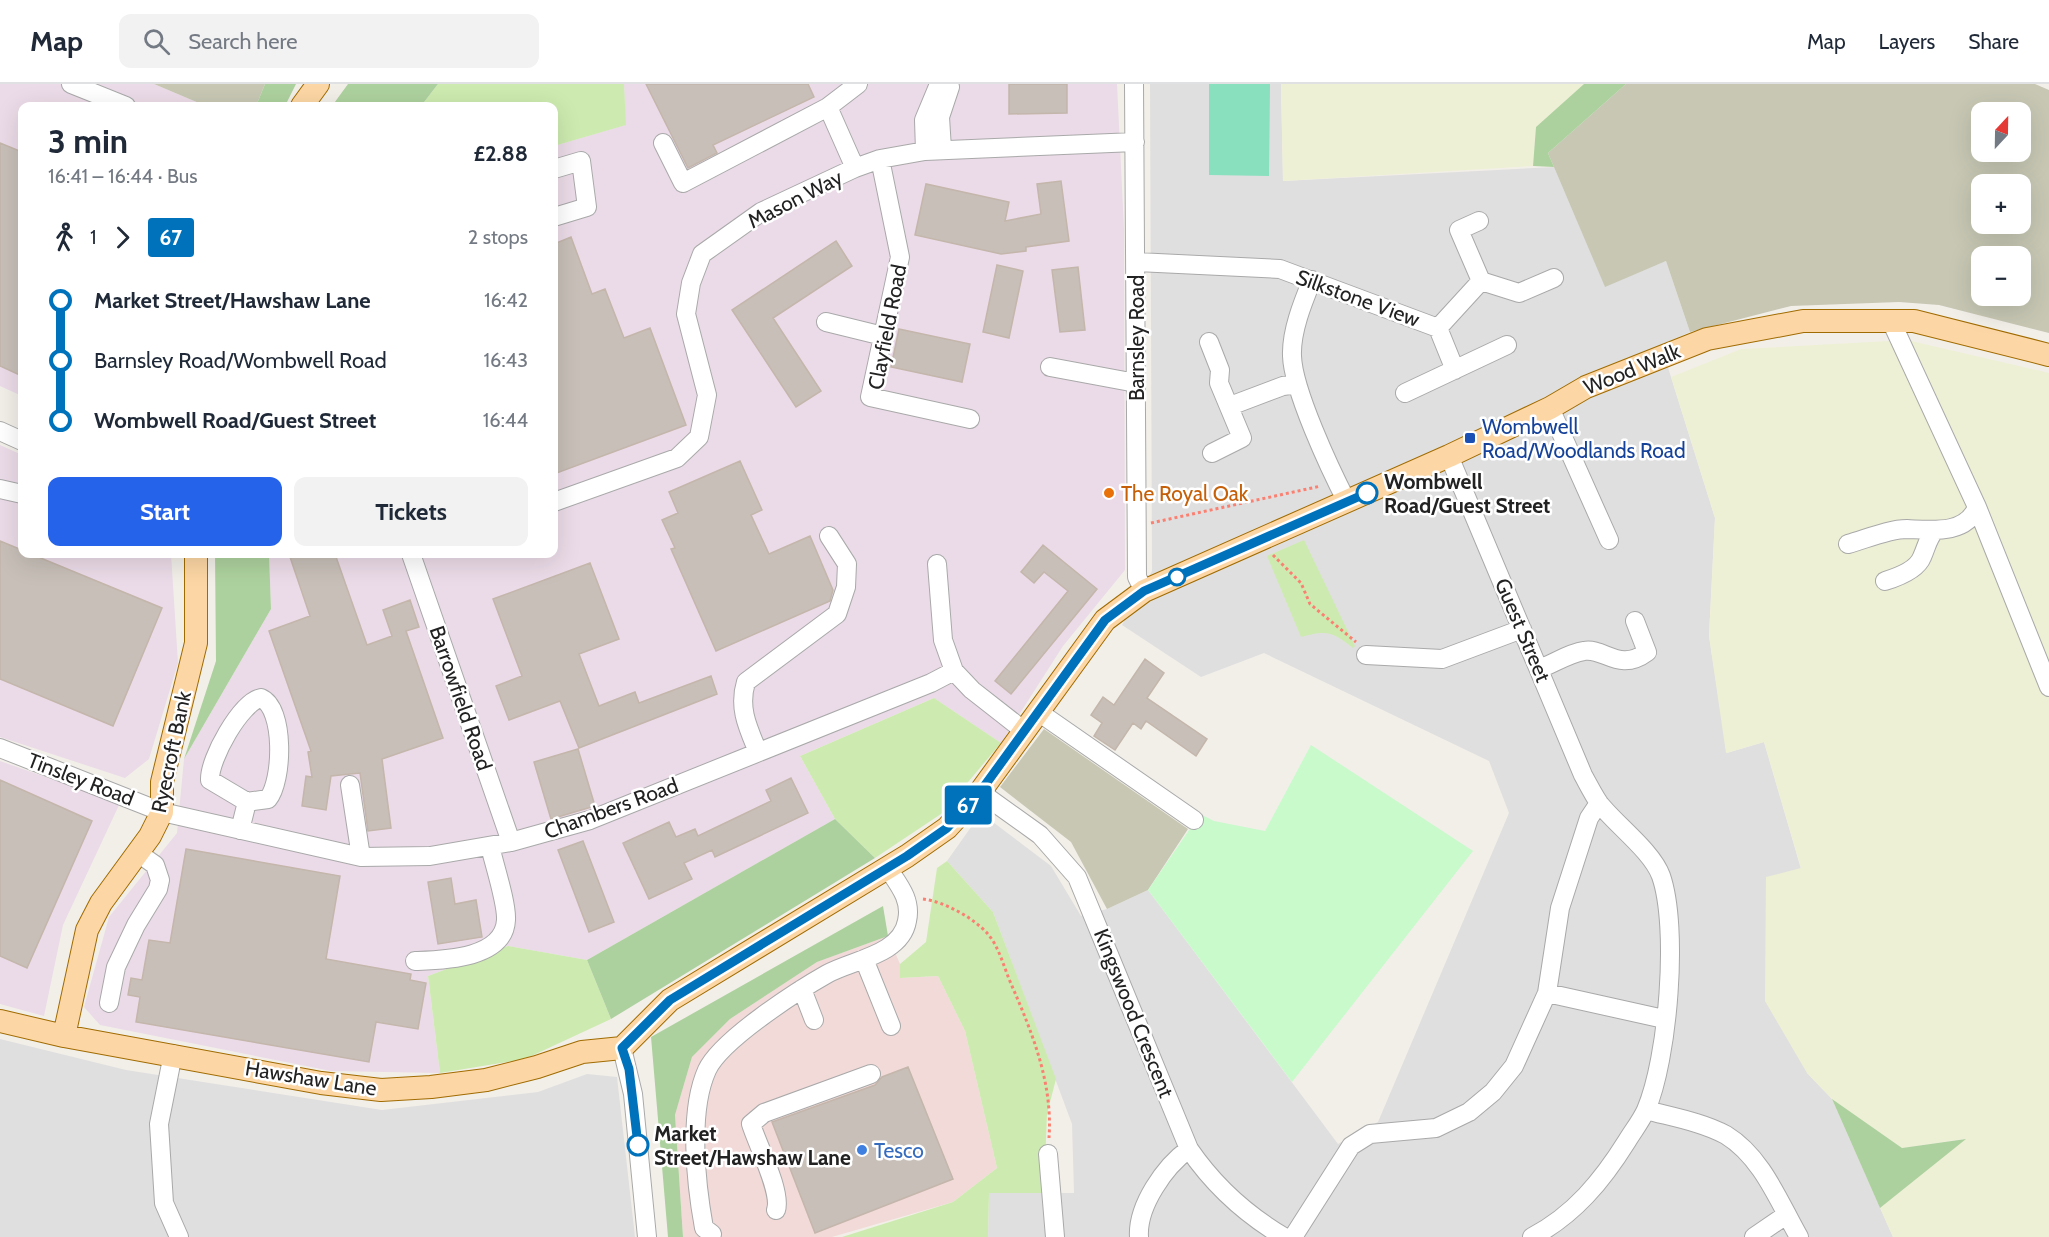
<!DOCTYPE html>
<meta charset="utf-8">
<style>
:root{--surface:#fff;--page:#f2f2f3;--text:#1f2937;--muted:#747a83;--line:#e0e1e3;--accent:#2563eb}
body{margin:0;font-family:Cabin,sans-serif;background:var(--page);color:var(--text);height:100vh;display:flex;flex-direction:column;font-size:22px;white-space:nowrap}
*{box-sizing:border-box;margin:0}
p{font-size:20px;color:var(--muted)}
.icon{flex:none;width:33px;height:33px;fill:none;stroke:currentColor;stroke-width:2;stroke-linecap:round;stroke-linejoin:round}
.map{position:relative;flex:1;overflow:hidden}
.details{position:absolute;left:18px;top:18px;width:540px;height:456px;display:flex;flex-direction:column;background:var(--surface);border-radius:12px;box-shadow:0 6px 24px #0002}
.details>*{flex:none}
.badge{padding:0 12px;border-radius:4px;font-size:21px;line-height:39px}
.needle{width:39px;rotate:22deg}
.tools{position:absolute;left:1971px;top:18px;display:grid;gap:12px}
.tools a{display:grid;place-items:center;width:60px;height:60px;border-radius:12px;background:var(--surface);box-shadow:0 6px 24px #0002;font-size:30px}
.map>.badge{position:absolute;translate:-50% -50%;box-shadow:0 0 0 3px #fff}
.legs{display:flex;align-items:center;gap:9px;height:66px;padding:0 30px;font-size:20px}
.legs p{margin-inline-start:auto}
.overview{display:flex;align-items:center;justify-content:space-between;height:102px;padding:0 30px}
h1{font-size:33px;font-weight:700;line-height:45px}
.action{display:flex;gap:12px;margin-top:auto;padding:12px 30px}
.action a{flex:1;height:69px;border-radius:12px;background:var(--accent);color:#fff;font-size:24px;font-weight:700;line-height:69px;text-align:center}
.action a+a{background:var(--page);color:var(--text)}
ul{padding:0 30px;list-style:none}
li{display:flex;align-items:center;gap:21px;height:60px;font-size:22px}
li i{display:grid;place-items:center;width:9px;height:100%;margin:0 8px;background:currentColor}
li i::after{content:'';width:15px;height:15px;margin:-8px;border:4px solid;border-radius:50%;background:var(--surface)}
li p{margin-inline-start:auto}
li:first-child i{background:linear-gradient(#0000 50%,currentColor 0)}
li:last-child i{background:linear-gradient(currentColor 50%,#0000 0)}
header{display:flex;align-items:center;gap:36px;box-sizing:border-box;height:84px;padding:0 30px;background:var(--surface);border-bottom:2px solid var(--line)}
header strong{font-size:28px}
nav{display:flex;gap:33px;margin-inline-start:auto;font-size:21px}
.search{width:420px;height:54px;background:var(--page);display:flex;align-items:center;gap:15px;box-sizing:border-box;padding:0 21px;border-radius:12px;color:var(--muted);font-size:22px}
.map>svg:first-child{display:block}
.residential{fill:#e0dfdf}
.commercial{fill:#f2dad9}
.industrial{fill:#ebdbe8}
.construction{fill:#c7c7b4;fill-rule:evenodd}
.farmland{fill:#eef0d5}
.grass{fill:#cdebb0}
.forest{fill:#add19e}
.park{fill:#c8facc}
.pitch{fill:#88e0be}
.building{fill:#c7bfb8;stroke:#c4b6ab;stroke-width:1.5}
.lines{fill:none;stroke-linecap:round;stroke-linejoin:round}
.minor-casing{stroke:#a9a9a9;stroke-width:20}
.major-casing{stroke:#a06b00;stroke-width:24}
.path{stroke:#fa8072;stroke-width:3;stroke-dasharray:3 3;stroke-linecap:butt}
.minor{stroke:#fff;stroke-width:18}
.major{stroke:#fcd6a4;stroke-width:22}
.line-1-casing{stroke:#fff;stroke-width:14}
.line-1{stroke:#0072bc;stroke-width:9}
.transit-dot{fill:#1a4fb4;stroke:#fff;stroke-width:2}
.food-dot{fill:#e8710a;stroke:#fff;stroke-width:2}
.stop-1-dot{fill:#fff;stroke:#0072bc;stroke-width:3}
.shop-dot{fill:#3f7fe0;stroke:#fff;stroke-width:2}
.labels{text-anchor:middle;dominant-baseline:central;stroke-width:5;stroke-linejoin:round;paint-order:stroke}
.street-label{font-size:21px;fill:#222;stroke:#fff}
.transit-label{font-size:21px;fill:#164399;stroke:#fff;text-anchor:start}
.stop-label{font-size:21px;font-weight:bold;fill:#222;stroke:#fff;text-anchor:start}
.food-label{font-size:21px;fill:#c56008;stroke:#fff;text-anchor:start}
.shop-label{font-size:21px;fill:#366cbe;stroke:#fff;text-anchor:start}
</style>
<header>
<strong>Map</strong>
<div class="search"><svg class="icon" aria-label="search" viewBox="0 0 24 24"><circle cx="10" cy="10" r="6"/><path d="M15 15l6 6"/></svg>Search here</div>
<nav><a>Map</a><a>Layers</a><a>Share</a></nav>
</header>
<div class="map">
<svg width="2049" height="1153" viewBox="0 0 2049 1153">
<rect width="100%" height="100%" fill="#f2efe9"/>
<path class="residential" d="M1150,0H1281L1283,97L1554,83L1605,202L1666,177L1690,248L1661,261L1715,434L1709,552L1727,669L1764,658L1801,785L1807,989L1832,1015L1893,1153H988L989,1109H1074L1072,1040L993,828L947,777L981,729L1051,782L1081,832L1107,825L1148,806L1338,1060L1378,1038L1509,729L1489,677L1264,569L1201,593L1122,541L1152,487Z
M0,955L126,986L382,1026L538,1008L587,990L617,993L635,1153H0Z"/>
<path class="commercial" d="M888,852L900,880V894L938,892L965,947L997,1084L953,1118L832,1153H683L675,1031L692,973L730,935L817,878Z"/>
<path class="industrial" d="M0,0H154L206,22H22V312L0,302Z
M624,0H1117L1124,145L1125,486L1063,562L1001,659L934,614L800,672L835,735L587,876L508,862L428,892L440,989L331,987L100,941L84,923L109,833L177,749L184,675L271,525L269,470H554V62L625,41Z
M0,361L22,371V470H171L178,579L149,675L125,694L0,653Z
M0,677L120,719L63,841L44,932L0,920Z"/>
<path class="construction" d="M154,0H265L256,22H206Z
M1626,0H2035L2049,6V249L1939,221L1899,218L1791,222L1690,248L1666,177L1605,203L1548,69ZM1982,28H2020V68H1982ZM1982,100H2020V140H1982ZM1982,172H2020V212H1982Z
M1044,645L1188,745L1148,806L1107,825L1071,758L1000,703Z"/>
<path class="farmland" d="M1281,0H1584L1536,43L1533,82L1283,97Z
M1907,256L2049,289V1153H1893L1880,1124L1965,1055L1902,1064L1832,1015L1807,989L1765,917L1766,793L1801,784L1764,658L1726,669L1709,552L1715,434L1671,293L1741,265Z"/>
<path class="grass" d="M438,0H624L626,41L554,62V22H421Z
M1304,456L1355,562L1353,564C1332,547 1326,546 1301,553L1267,472Z
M934,614L1001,659L941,730L875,774L835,735L800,672Z
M947,777L993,828L1056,995L1047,1030L1044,1109H989L988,1153H842L953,1118L997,1084L965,947L938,892L900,894V880L926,858L937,784Z
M508,862L587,876L611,935L525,975L440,989L428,892Z"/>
<path class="forest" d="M265,0H296L285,22H256Z
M348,0H438L421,22H332Z
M1584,0H1626L1548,69L1554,83L1533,82L1536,43Z
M215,470H269L271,525L184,675L216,577Z
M835,735L875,774L611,935L587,876Z
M883,822L888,852L817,878L730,935L692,973L675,1031L683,1153H668L651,953Z
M1832,1015L1902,1064L1966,1055L1880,1124Z"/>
<path class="park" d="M1311,661L1473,767L1292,998L1148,806L1200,730L1214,737L1265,747Z"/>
<path class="pitch" d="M1209,0H1270L1269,92L1209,91Z"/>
<path class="building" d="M646,0H808L814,13L713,61L717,69L688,84Z
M1009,0H1067V29L1009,30Z
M0,59L22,68V292L0,282Z
M1061,97L1069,157L1026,163V167L1001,170L915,151L926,100L1009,118L1005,137L1041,130L1037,100Z
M571,153L592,210L605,205L624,254L650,244L686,341L554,390V160Z
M836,157L852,182L773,234L821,307L796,323L732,226Z
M997,181L1023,187L1009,254L983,248Z
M1078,183L1085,246L1060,248L1052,186Z
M899,245L970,260L962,298L891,283Z
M740,377L762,426L751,431L769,470L810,452L833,506L830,517L716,567L671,465L675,464L662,436L678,429L669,408Z
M0,457L22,466V470H31L162,524L113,642L0,595Z
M1043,461L1097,505L1011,610L995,597L1068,507L1044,488L1034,499L1021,488Z
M289,470H335L367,561L392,552L383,526L410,516L419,543L406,547L443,654L382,675L391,744L368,747L360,689L331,692L326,726L302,722L306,692L312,693L308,668L311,667L269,547L310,532Z
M590,479L619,555L579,570L599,622L635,608L639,619L711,592L717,610L579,664L560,617L509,636L496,602L522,592L493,515Z
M1145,575L1164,589L1147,614L1207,655L1196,672L1146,637L1141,645L1133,639L1115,666L1094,652L1102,639L1091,631L1103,613L1114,621Z
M578,665L595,722L551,735L534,678Z
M791,694L808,729L715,773L712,766L684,779L692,795L649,815L623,759L669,738L676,753L695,745L698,752L771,717L766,706Z
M0,696L92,737L27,884L0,872Z
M583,757L614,838L589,848L558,766Z
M186,765L340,792L326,875L411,890L410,896L426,899L418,945L376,938L369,978L136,938L140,913L128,911L131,894L142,896L149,856L170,859Z
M451,794L455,820L476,816L482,853L438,860L428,798Z
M908,983L953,1095L815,1149L772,1038L875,1001L882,993Z"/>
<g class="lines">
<g class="minor-casing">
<path id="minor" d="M71,0L126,22
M1134,0L1137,493L1144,507
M663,59L683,99L828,23
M942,65L940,33L950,3
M925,67L924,36L939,0
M880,75L900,173L870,313L970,335
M855,84L828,23L858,0
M554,85L581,77L587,123L554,133
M1479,137L1459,146L1481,197
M1137,178L1280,185L1438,244L1481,197L1519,209L1554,194
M1312,196C1303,218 1291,247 1292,272C1293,306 1330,385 1347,418
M826,238L883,252
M1438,244L1455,286
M1209,258L1220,286L1219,299L1242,354L1212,369
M1050,283L1136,299
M1405,309L1507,261
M1230,322L1283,302L1297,300
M1550,324L1609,456
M0,347L22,357
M1449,372L1583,691C1588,700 1593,710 1599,719C1615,740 1652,767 1661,792C1679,844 1668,975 1646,1026C1641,1037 1633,1047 1627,1057C1602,1097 1574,1131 1532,1153
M0,405L22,410
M554,418L677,374L699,353L707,311L686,230L691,199L702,170L761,128L855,84L880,75L925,67L1135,58
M1977,423L2049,603
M1848,460C1866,455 1889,445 1907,445C1931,446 1966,451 1977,423L1891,237
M411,470L511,758
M937,480L943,556L954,587
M1885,497C1898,493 1917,486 1922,473C1927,462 1927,456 1935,446
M1366,571L1442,575L1522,545
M1539,585C1553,580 1569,569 1584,567C1604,563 1619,589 1647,568L1635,537
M1037,627L1194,736
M0,664L162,728L361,773L430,772L511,758L590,736L931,599L954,587L972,606L1023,646
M758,668C748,644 738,624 746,598L837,530L846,503L847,480L829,452
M350,701L361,773
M980,708L1040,751L1077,793L1189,1065C1215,1103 1245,1130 1284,1153
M240,746L247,718L268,715C283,697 285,624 261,614C241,618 209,675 210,696L247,718
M864,875L891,942
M415,877C443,876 504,875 506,836C507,819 494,780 490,762
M802,905L814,936
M1547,909L1664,935
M109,919L116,883L136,841L158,805L160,796L155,781L138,769
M622,964L633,1010L647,1153
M173,970L159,1040L164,1119L179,1153
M1646,1026C1672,1033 1702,1038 1726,1051C1762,1073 1779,1118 1799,1153
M1048,1070L1055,1153
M776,1126C782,1108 757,1060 751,1040L764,1029L871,990
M712,1150L704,1144C696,1100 688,1028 707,986C721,956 797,907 827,890C852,876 901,871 907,837C912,815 898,800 887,783
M1139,1153C1137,1122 1165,1082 1189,1065
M1293,1153L1351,1062L1370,1050L1436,1044L1469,1028L1493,1008L1514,982L1547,909L1560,824L1589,734L1599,719
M1754,1153L1786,1131"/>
</g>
<g class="major-casing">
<path id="major" d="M302,22L318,0
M0,937L64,952L321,999L381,1006L431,1003L486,996L537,983L582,968L622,964L670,916L907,772L947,744L980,708L1105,536L1144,507L1449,372L1550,324L1586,303L1707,255L1803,237H1914L2049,271
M64,952L87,846L101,819L150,752L162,728V698L196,559V470"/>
</g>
<path class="path" d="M1151,439L1321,402
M1273,471L1301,499L1310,520L1356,558
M923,815C945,818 972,833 987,849C998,861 1003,880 1009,895C1031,946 1053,997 1049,1054"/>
<use href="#minor" class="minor"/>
<use href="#major" class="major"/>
</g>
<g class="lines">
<g class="line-1-casing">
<path id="line-1" d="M638,1061L629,985L622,964L670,916L907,772L947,744L980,708L1105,536L1144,507L1367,409"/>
</g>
<use href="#line-1" class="line-1"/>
</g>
<rect class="transit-dot" x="1464" y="348" width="12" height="12" rx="3"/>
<circle class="food-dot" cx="1109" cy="409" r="6"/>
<g class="stop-1-dot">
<circle cx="1367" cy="409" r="10"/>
<circle cx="1177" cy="493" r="8"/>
<circle cx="638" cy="1061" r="10"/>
</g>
<circle class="shop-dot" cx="862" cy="1066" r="6"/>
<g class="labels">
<g class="street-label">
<text transform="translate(795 115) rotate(-27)">Mason Way</text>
<text transform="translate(1358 214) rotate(20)">Silkstone View</text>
<text transform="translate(887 243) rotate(-79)">Clayfield Road</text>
<text transform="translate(1136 254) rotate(-90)">Barnsley Road</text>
<text transform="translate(1632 285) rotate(-22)">Wood Walk</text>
<text transform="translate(1523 546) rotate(67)">Guest Street</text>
<text transform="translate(461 614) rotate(71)">Barrowfield Road</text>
<text transform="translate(171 668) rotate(-78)">Ryecroft Bank</text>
<text transform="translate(81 695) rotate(21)">Tinsley Road</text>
<text transform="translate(611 724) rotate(-20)">Chambers Road</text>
<text transform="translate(1134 929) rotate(68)">Kingswood Crescent</text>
<text transform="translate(311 994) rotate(9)">Hawshaw Lane</text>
</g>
<g class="transit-label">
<text x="1482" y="342">Wombwell<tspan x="1482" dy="24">Road/Woodlands Road</tspan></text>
</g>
<g class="stop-label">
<text x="1384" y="397">Wombwell<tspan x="1384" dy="24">Road/Guest Street</tspan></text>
<text x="654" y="1049">Market<tspan x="654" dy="24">Street/Hawshaw Lane</tspan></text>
</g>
<g class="food-label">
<text x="1121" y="409">The Royal Oak</text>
</g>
<g class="shop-label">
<text x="874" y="1066">Tesco</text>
</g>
</g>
</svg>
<div class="tools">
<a><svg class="needle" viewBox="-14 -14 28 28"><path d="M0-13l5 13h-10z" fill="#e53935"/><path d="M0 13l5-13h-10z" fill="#747a83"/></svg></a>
<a>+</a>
<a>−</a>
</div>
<b class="badge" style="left:968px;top:721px;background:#0072bc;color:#fff">67</b>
<section class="details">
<div class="overview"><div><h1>3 min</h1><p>16:41 – 16:44 · Bus</p></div><b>£2.88</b></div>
<div class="legs"><svg class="icon" aria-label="walk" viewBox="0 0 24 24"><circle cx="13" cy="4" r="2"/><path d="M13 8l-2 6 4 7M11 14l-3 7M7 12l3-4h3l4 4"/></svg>1<svg class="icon" aria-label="forward" viewBox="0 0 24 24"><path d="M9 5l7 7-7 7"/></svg><b class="badge" style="background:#0072bc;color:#fff">67</b><p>2 stops</p></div>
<ul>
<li><i style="color:#0072bc"></i><b>Market Street/Hawshaw Lane</b><p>16:42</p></li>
<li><i style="color:#0072bc"></i><span>Barnsley Road/Wombwell Road</span><p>16:43</p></li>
<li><i style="color:#0072bc"></i><b>Wombwell Road/Guest Street</b><p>16:44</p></li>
</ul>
<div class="action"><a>Start</a><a>Tickets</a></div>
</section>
</div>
